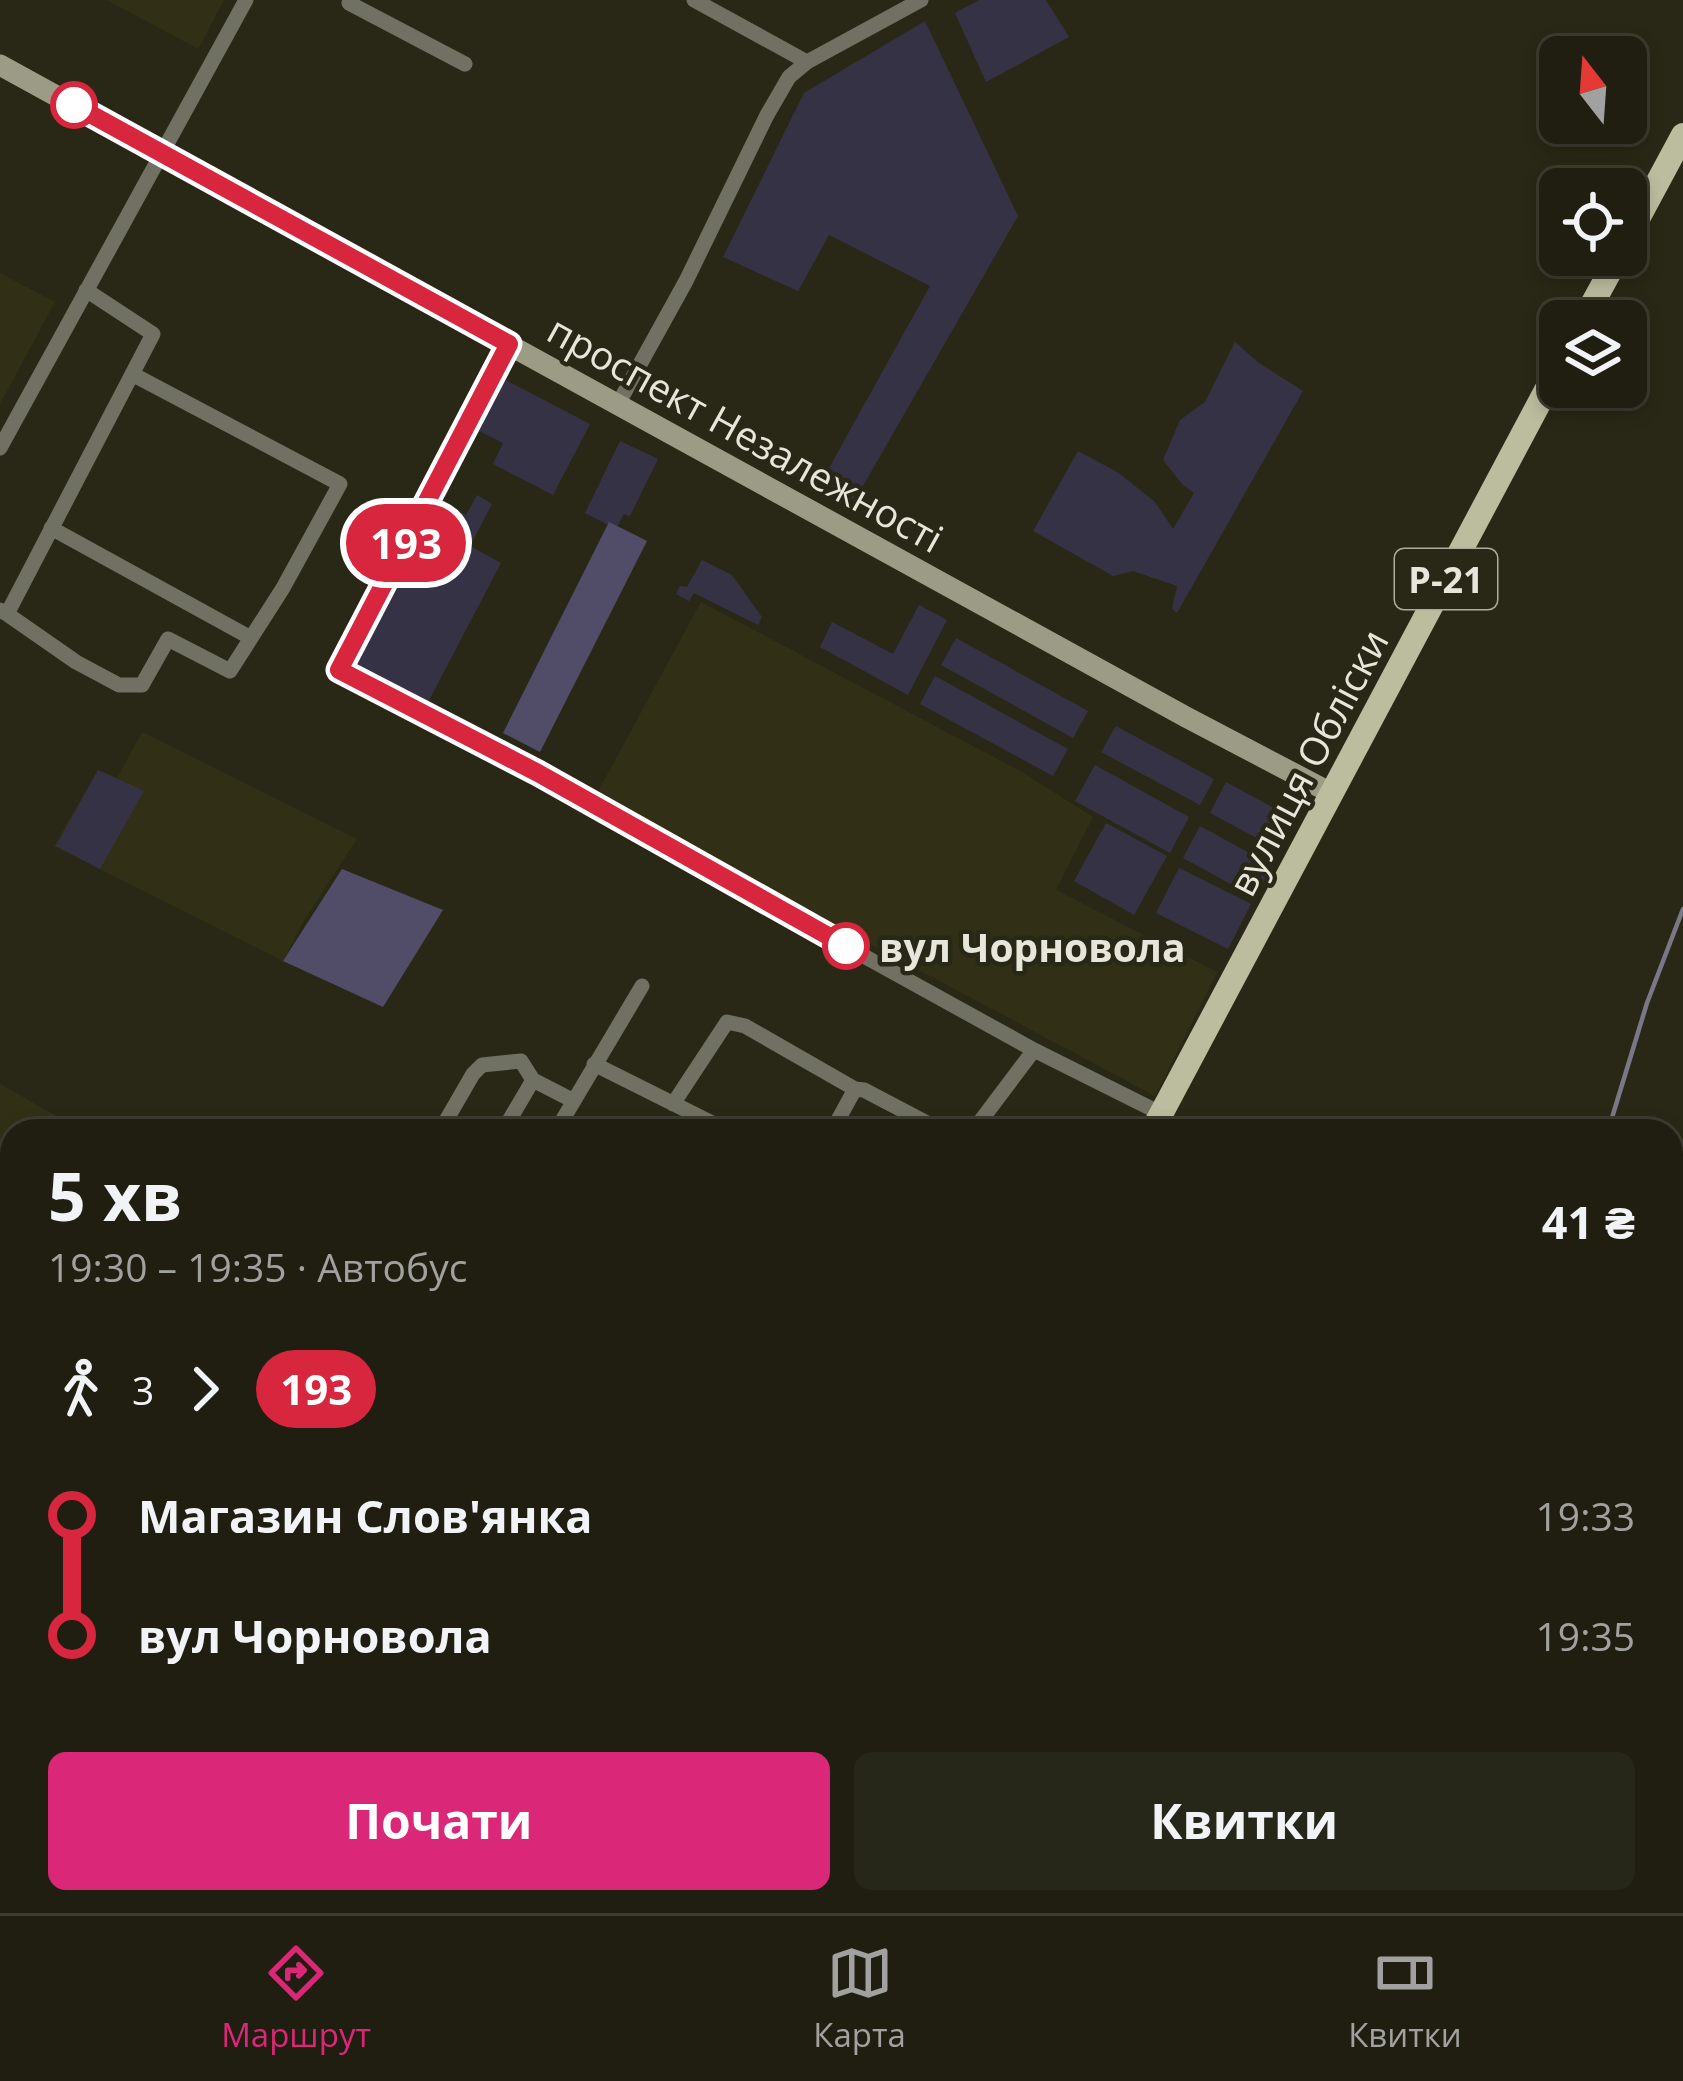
<!DOCTYPE html>
<html lang="uk">
<meta charset="utf-8">
<style>
:root{--surface:#1f1e10;--page:#272719;--text:#f1f3f6;--muted:#a1a29f;--line:#3c3c30;--accent:#db2777}
body{margin:0;font-family:"Open Sans",sans-serif;background:var(--page);color:var(--text);height:100vh;display:flex;flex-direction:column;font-size:45px;white-space:nowrap}
*{box-sizing:border-box;margin:0}
p{font-size:39px;color:var(--muted)}
.icon{flex:none;width:66px;height:66px;fill:none;stroke:currentColor;stroke-width:2;stroke-linecap:round;stroke-linejoin:round}
.map{position:relative;flex:1;overflow:hidden}
.sheet{position:absolute;left:0px;top:1119px;width:1683px;height:795px;display:flex;flex-direction:column;background:var(--surface);border-radius:36px 36px 0 0;box-shadow:0 6px 18px #0003,0 0 0 3px var(--line)}
.sheet>*{flex:none}
.badge{padding:0 24px;border-radius:39px;font-size:42px;line-height:78px}
.needle{width:78px;rotate:343deg}
.fabs{position:absolute;left:1539px;top:36px;display:grid;gap:24px}
.fabs a{display:grid;place-items:center;width:108px;height:108px;border-radius:18px;background:var(--surface);box-shadow:0 6px 18px #0003,0 0 0 3px var(--line);font-size:60px}
.map>.badge{position:absolute;translate:-50% -50%;box-shadow:0 0 0 6px #fff}
.legs{display:flex;align-items:center;gap:18px;height:132px;padding:0 48px;font-size:39px}
.legs p{margin-inline-start:auto}
.head{display:flex;align-items:center;justify-content:space-between;height:204px;padding:0 48px}
h1{font-size:66px;font-weight:700;line-height:90px}
.cta{display:flex;gap:24px;margin-top:auto;padding:24px 48px}
.cta a{flex:1;height:138px;border-radius:18px;background:var(--accent);color:#fff;font-size:48px;font-weight:700;line-height:138px;text-align:center}
.cta a+a{background:var(--page);color:var(--text)}
ul{padding:0 48px;list-style:none}
li{display:flex;align-items:center;gap:42px;height:120px;font-size:45px}
li i{display:grid;place-items:center;width:18px;height:100%;margin:0 15px;background:currentColor}
li i::after{content:'';width:30px;height:30px;margin:-15px;border:9px solid;border-radius:50%;background:var(--surface)}
li p{margin-inline-start:auto}
li:first-child i{background:linear-gradient(#0000 50%,currentColor 0)}
li:last-child i{background:linear-gradient(currentColor 50%,#0000 0)}
.tab-bar{display:flex;justify-content:space-around;align-items:center;height:168px;border-top:3px solid var(--line);background:var(--surface);font-size:33px;color:var(--muted)}
.tab-bar a{display:grid;justify-items:center;gap:6px}
.tab-bar .current{color:var(--accent)}
.map>svg:first-child{display:block}
.built{fill:#313016}
.green{fill:#353246}
.forest{fill:#514d69}
.lines{fill:none;stroke-linecap:round;stroke-linejoin:round}
.stream{stroke:#7a7787;stroke-width:4.5}
.minor{stroke:#717163;stroke-width:15}
.secondary{stroke:#9c9b85;stroke-width:21}
.primary{stroke:#bcbc9f;stroke-width:24}
.line-1-casing{stroke:#fff;stroke-width:27}
.line-1{stroke:#d7263d;stroke-width:18}
.stop-1-dot{fill:#fff;stroke:#d7263d;stroke-width:6}
.labels{text-anchor:middle;dominant-baseline:central;stroke-width:9;stroke-linejoin:round;paint-order:stroke}
.shield{fill:#292816;stroke:#adad9f;stroke-width:3}
.shield-label{font-size:36px;font-weight:bold;fill:#e6e6da}
.street-label{font-size:39px;fill:#e6e6da;stroke:#292816}
.stop-label{font-size:39px;font-weight:bold;fill:#e6e6da;stroke:#292816;text-anchor:start}
</style>
<div class="map">
<svg width="1683" height="1913" viewBox="0 0 1683 1913">
<rect width="100%" height="100%" fill="#292816"/>
<path class="built" d="M107,0H224L198,49Z
M0,273L55,302L0,404Z
M701,602L1022,772L1093,817L1056,890L1217,972L1155,1096L595,797Z
M142,732L357,839L303,922L283,961L54,846L98,770L117,778Z
M0,1084L83,1131H12V1801L0,1794Z
M180,1902H575L569,1913H198Z
M754,1902H1177L1172,1913H748Z"/>
<path class="green" d="M979,0H1046L1069,37L986,82L955,13Z
M925,21L1018,216L852,505L819,486L930,286L829,235L798,291L723,257L804,93Z
M1235,342L1259,363L1303,391L1177,613L1172,609L1177,586L1133,571L1113,576L1033,531L1078,451L1119,473L1155,502L1173,529L1194,493L1183,485L1163,460L1180,420L1205,402Z
M500,377L590,424L553,495L493,464L503,443L473,428Z
M620,441L658,459L630,516L624,514L616,529L585,513Z
M477,495L492,504L470,546L501,563L426,706L349,667L436,500L466,515Z
M702,560L732,575L762,617L758,625L694,593L689,601L676,594L680,586L687,587Z
M919,605L947,620L908,695L820,647L832,622L893,654Z
M956,638L1088,711L1073,738L941,665Z
M935,676L1068,749L1053,776L920,704Z
M1116,726L1214,779L1200,805L1101,752Z
M1095,765L1189,817L1170,853L1075,801Z
M98,770L144,791L100,869L56,846Z
M1226,782L1294,819L1277,849L1210,813Z
M1106,823L1167,856L1134,915L1074,881Z
M1200,826L1273,866L1256,898L1183,858Z
M1179,868L1251,904L1228,949L1156,913Z
M767,1902H933L927,1913H761Z"/>
<path class="forest" d="M609,522L647,541L540,752L503,733Z
M342,869L443,910L383,1007L283,961Z"/>
<g class="lines">
<path class="stream" d="M1611,1131V1121L1647,1003L1683,909
M1451,1913L1453,1902"/>
<path class="minor" d="M351,0L349,3L465,64
M694,0L807,62
M509,344L339,670L538,773L565,791L1034,1050L1162,1114
M618,404L686,281L767,115L789,77L807,62L921,0
M0,448L246,0
M51,528L251,638
M0,610L7,614L153,334L86,290
M7,614L76,662L119,685H142L168,639L230,671L283,588L340,484L132,374
M594,1064L728,1131
M673,1104L727,1022L745,1026L855,1089L864,1090L942,1131
M440,1131L473,1074L482,1065L521,1061L533,1080L572,1100
M503,1131L533,1080
M556,1131L642,986
M832,1131L855,1089
M973,1131L1034,1050
M1671,1218L1683,1187"/>
<path class="secondary" d="M0,65L1186,717L1331,793"/>
<path class="primary" d="M1626,241L1683,135
M1583,321L1619,255
M1152,1131L1560,364
M737,1913L743,1902"/>
</g>
<g class="lines">
<g class="line-1-casing">
<path id="line-1" d="M74,105L509,344L339,670L538,773L846,946"/>
</g>
<use href="#line-1" class="line-1"/>
</g>
<g class="stop-1-dot">
<circle cx="74" cy="105" r="21"/>
<circle cx="846" cy="946" r="21"/>
</g>
<g class="labels">
<rect class="shield" x="1395" y="549" width="102" height="60" rx="9"/>
<g class="shield-label">
<text x="1446" y="579">Р-21</text>
</g>
<g class="street-label">
<text transform="translate(746 433) rotate(29)">проспект Незалежності</text>
<text transform="translate(1307 762) rotate(-62)">вулиця Обліски</text>
</g>
<g class="stop-label">
<text x="879" y="946">вул Чорновола</text>
</g>
</g>
</svg>
<div class="fabs">
<a><svg class="needle" viewBox="-14 -14 28 28"><path d="M0-13l5 13h-10z" fill="#e53935"/><path d="M0 13l5-13h-10z" fill="#a1a29f"/></svg></a>
<a><svg class="icon" aria-label="locate" viewBox="0 0 24 24"><circle cx="12" cy="12" r="6"/><path d="M12 2v4M12 18v4M2 12h4M18 12h4"/></svg></a>
<a><svg class="icon" aria-label="layers" viewBox="0 0 24 24"><path d="M12 4l9 5-9 5-9-5zM3 14l9 5 9-5"/></svg></a>
</div>
<b class="badge" style="left:406px;top:543px;background:#d7263d;color:#fff">193</b>
<section class="sheet">
<div class="head"><div><h1>5 хв</h1><p>19:30 – 19:35 · Автобус</p></div><b>41 ₴</b></div>
<div class="legs"><svg class="icon" aria-label="walk" viewBox="0 0 24 24"><circle cx="13" cy="4" r="2"/><path d="M13 8l-2 6 4 7M11 14l-3 7M7 12l3-4h3l4 4"/></svg>3<svg class="icon" aria-label="forward" viewBox="0 0 24 24"><path d="M9 5l7 7-7 7"/></svg><b class="badge" style="background:#d7263d;color:#fff">193</b></div>
<ul>
<li><i style="color:#d7263d"></i><b>Магазин Слов'янка</b><p>19:33</p></li>
<li><i style="color:#d7263d"></i><b>вул Чорновола</b><p>19:35</p></li>
</ul>
<div class="cta"><a>Почати</a><a>Квитки</a></div>
</section>
</div>
<nav class="tab-bar">
<a class="current"><svg class="icon" aria-label="directions" viewBox="0 0 24 24"><path d="M12 3l9 9-9 9-9-9zM9 14v-3h6M13 9l2 2-2 2"/></svg>Маршрут</a>
<a><svg class="icon" aria-label="map" viewBox="0 0 24 24"><path d="M3 6l6-2 6 2 6-2v14l-6 2-6-2-6 2zM9 4v14M15 6v14"/></svg>Карта</a>
<a><svg class="icon" aria-label="tickets" viewBox="0 0 24 24"><path d="M3 7h18v10H3zM15 7v10"/></svg>Квитки</a>
</nav>
